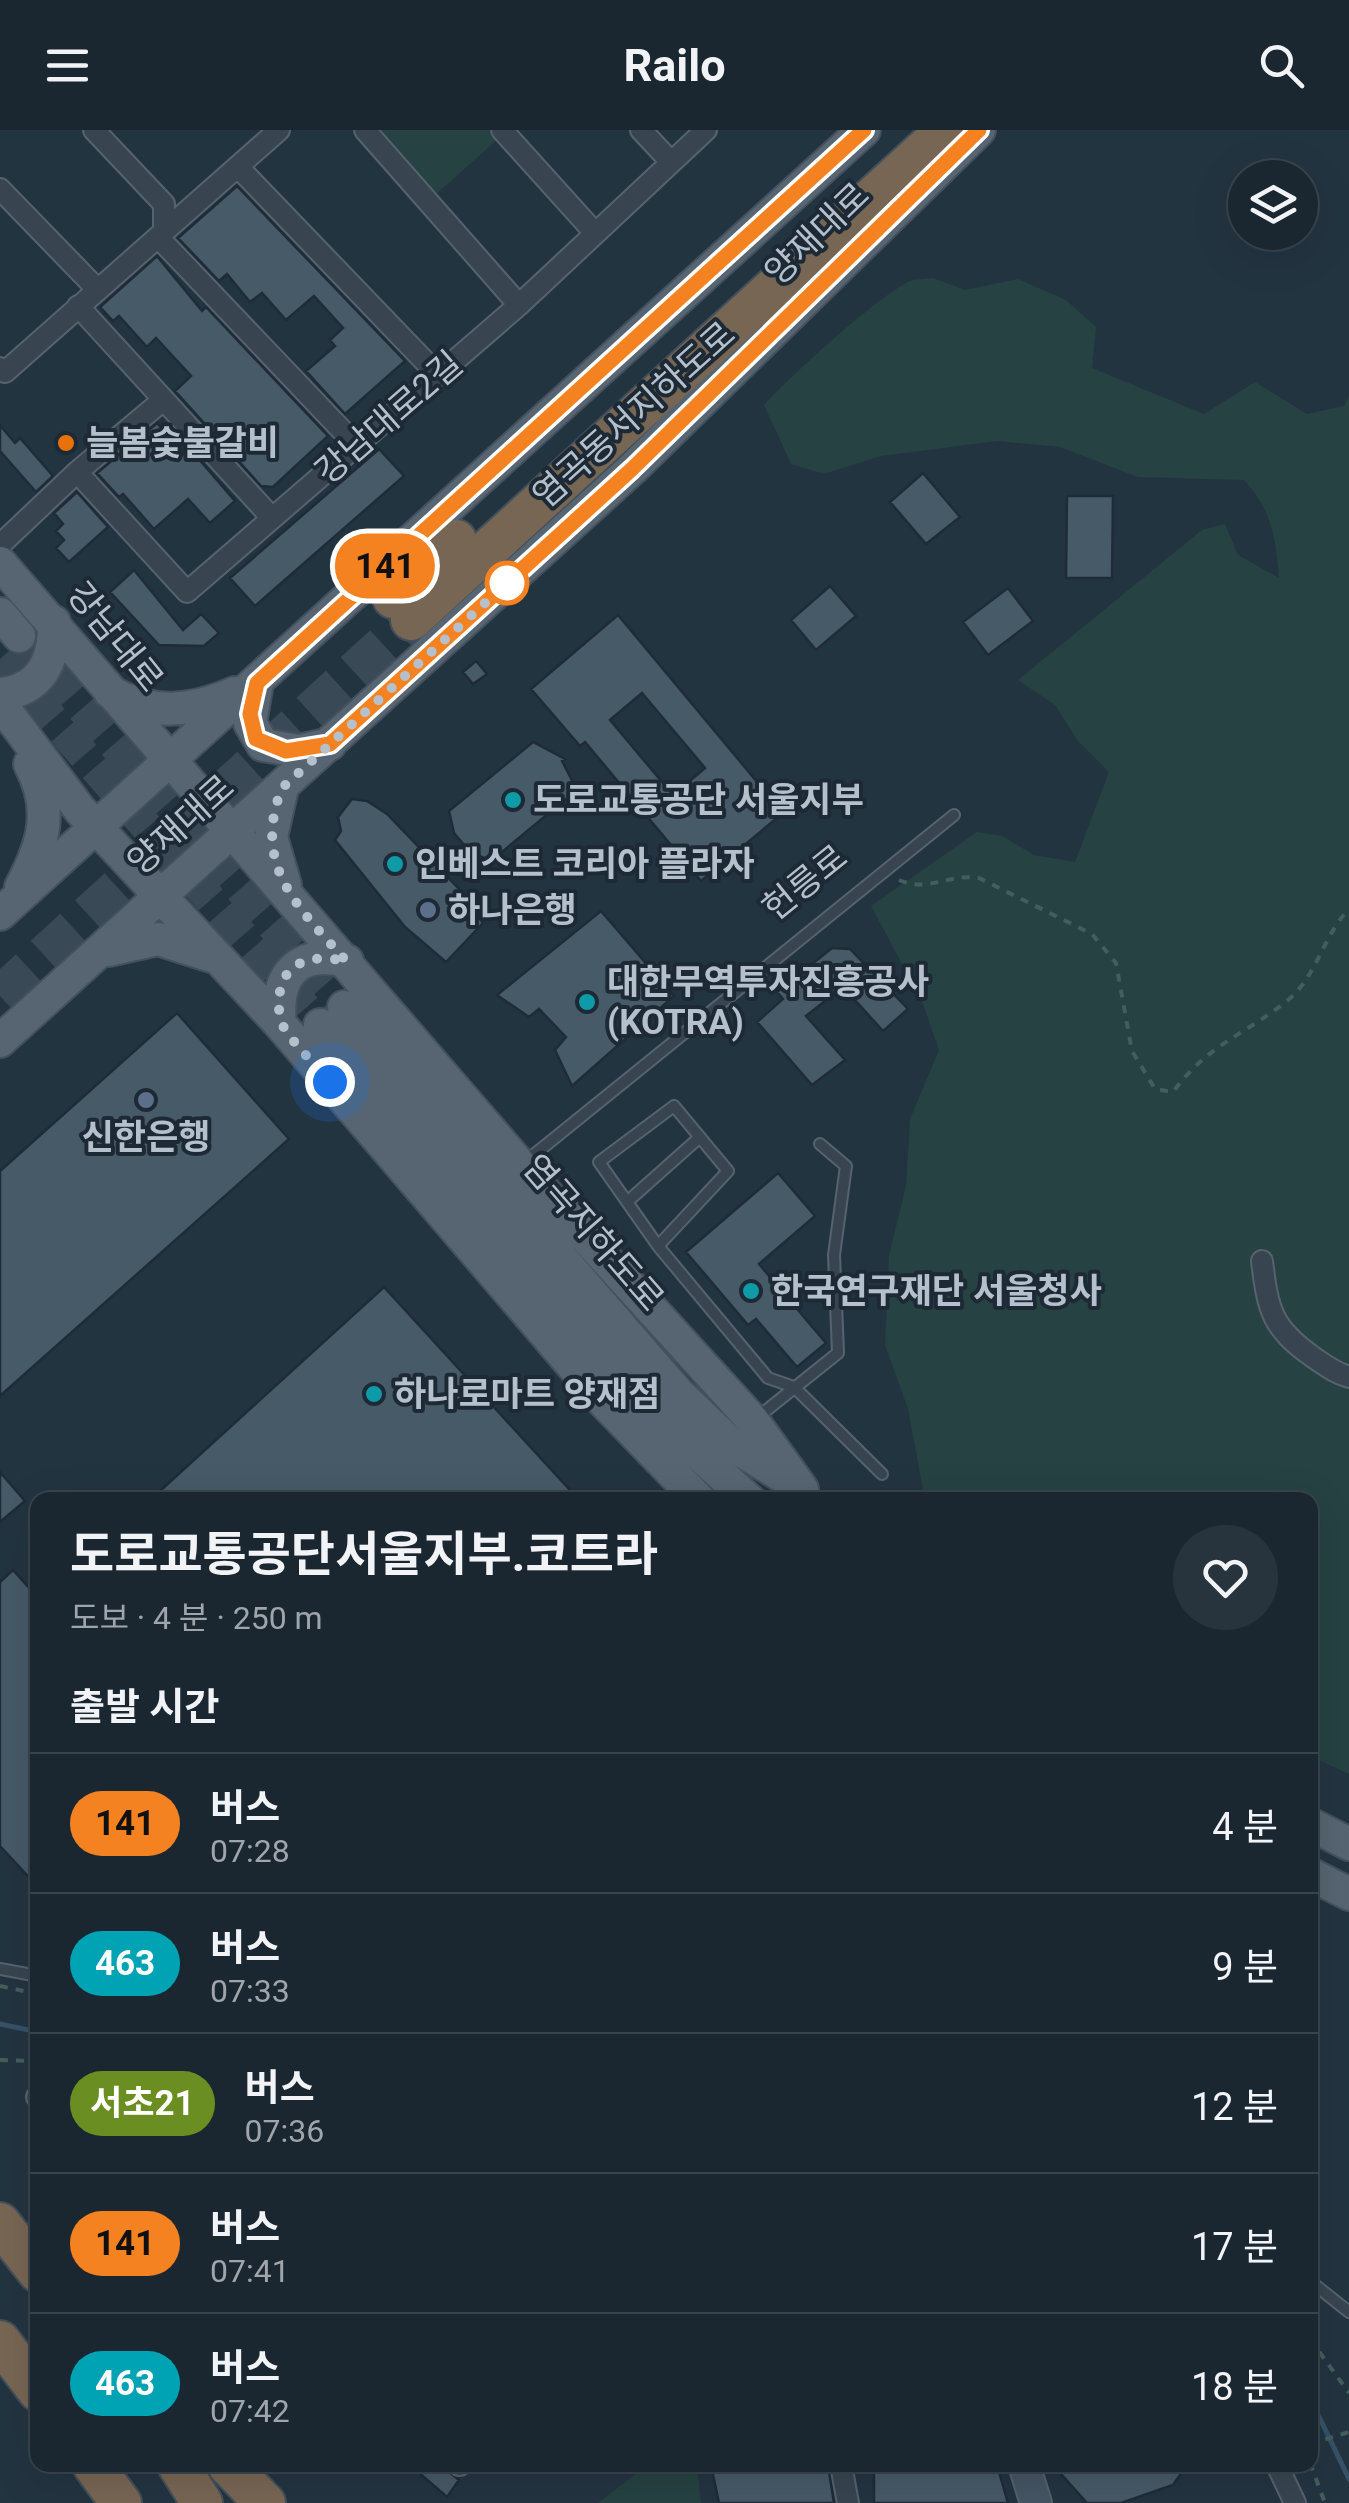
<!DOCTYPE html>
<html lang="ko">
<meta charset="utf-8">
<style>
:root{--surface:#1a2731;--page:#27333d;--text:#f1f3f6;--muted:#9fa5ab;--line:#38444d}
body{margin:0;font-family:Roboto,"Noto Sans KR",sans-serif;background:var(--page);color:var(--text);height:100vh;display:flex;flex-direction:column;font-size:38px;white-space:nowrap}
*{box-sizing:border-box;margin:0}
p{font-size:32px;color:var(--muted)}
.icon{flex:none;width:55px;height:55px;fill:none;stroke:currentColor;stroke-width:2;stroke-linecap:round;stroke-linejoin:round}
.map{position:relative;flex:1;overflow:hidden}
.side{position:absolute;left:30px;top:1362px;width:1288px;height:980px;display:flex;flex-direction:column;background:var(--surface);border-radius:20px;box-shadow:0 10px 40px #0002,0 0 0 2px var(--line)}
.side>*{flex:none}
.badge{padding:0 20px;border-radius:32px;font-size:35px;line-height:65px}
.tools{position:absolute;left:1228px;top:30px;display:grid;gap:20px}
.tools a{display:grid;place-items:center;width:90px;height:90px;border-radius:50%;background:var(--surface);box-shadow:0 10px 40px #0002,0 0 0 2px var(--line);font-size:50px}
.you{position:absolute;width:50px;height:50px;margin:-25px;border:8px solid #fff;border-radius:50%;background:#1a73e8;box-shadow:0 0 0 15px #1a73e833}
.map>.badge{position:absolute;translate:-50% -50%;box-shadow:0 0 0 5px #fff}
h2{padding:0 40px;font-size:38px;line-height:90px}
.round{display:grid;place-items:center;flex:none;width:105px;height:105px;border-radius:52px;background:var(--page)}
.overview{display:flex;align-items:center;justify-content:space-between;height:170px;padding:0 40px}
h1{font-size:48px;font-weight:700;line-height:75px}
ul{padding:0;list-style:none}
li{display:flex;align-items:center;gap:30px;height:140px;padding:0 40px;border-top:2px solid var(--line)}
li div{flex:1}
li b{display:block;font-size:38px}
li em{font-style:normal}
li .badge{min-width:110px;font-weight:700;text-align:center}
header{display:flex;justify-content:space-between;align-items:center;height:130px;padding:0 40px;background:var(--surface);font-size:45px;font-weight:700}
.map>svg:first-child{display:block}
.green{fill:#264242}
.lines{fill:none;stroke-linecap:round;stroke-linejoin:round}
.stream{stroke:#365269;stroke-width:5}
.building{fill:#475a68;stroke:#1f2c38;stroke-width:2.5;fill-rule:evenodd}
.primary-tunnel{stroke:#394956;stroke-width:32;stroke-dasharray:32 16;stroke-linecap:butt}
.highway-tunnel{stroke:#394956;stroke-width:40;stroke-dasharray:40 20;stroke-linecap:butt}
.lane-casing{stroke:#56636e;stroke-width:14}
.street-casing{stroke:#56636e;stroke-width:24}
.secondary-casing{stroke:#56636e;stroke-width:34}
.primary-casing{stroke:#44515d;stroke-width:36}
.highway-casing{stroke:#43505b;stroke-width:44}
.path{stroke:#445e5e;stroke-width:4;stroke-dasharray:8 8;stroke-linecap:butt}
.lane{stroke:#384551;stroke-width:10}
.street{stroke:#384551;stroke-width:20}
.secondary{stroke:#465564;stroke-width:30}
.primary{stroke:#566571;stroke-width:32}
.highway{stroke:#786654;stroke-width:40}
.line-casing{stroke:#fff;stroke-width:22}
.line{stroke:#f58220;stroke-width:15}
.walk{stroke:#b4c0cb;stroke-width:10;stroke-dasharray:0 18}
.food-dot{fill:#e8710a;stroke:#1d2a36;stroke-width:4}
.stop-dot{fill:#fff;stroke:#f58220;stroke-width:5}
.culture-dot{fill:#0f9aa8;stroke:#1d2a36;stroke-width:4}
.service-dot{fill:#5c6f8a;stroke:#1d2a36;stroke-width:4}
.labels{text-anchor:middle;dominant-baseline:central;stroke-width:8;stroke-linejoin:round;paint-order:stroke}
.street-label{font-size:35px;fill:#b4c0cb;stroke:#1d2a36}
.poi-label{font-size:35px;font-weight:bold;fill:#b4c0cb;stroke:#1d2a36;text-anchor:start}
</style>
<header><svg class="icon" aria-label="menu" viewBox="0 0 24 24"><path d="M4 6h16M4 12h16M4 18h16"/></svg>Railo<svg class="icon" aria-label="search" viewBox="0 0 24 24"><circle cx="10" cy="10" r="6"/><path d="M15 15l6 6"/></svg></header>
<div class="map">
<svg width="1349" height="2373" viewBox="0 0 1349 2373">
<rect width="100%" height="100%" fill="#233441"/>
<path class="green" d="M375,0H490L498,9L434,66Z
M933,148L965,160L1018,149L1066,170L1096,197L1092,238L1204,284L1255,252L1307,284L1344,276L1349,266V1644L1310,1626V1370H925L908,1279L885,1215L889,1125L906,1056L910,989L939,920L922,871L871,776L977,702L1002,706L1034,725L1075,732L1109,642L1078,611L1055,575L1018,550L1202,400L1225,394L1238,425L1279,448C1276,409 1272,380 1244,350L1138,347L1060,317L997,311L881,326L824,344L791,334L764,275C787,249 879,165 910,151C916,149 926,149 933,148Z
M647,2335H697L701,2373H598Z"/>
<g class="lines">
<path class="stream" d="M0,1894L38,1902
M1310,2268L1349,2349"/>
</g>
<path class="building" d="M237,56L405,231L345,284L306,241L335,216L330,210L343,198L314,166L286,190L262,163L250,172L227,144L219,151L178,108Z
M157,126L202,181L206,177L328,306L273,357L261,356L175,261L191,246L156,208L147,217L119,186L113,191L100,177Z
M157,293L185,325L191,320L235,371L210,393L188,369L154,399L123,364L119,367L97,343Z
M0,295L15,313L20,308L53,346L36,362L0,321Z
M379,319L404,346L255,476L230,448Z
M923,343L960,387L926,414L890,372Z
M77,362L108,397L69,432L56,418L64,410L56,401L63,394L54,383Z
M1067,366H1113L1112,448H1066Z
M134,440L183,500L201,484L219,503L204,516L159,515L110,462Z
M830,456L856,486L816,520L791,490Z
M1008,458L1033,491L988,525L963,492Z
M618,485L783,683L701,751L585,612L580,616L531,559ZM642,563L705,638L673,665L610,590Z
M476,531L487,544L473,554L463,542Z
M533,612L565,629L562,631L577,660L491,731L470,722L454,703L449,681Z
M352,669L367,671L387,684L459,759L483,793L446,832L405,797L335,710L341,701L338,687Z
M601,781L674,866L572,956L555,920L566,907L539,879L529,887L497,865Z
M832,818L850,819L908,879L883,901L843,857L806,886L845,930L812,955L757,892L783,869L777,862Z
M177,883L289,1009L0,1266V1041Z
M778,1043L815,1086L759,1134L826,1213L797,1237L756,1189L748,1195L686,1122Z
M384,1157L579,1370H150Z
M0,1342L25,1371L0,1392Z
M13,1440L38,1468V1757L0,1716V1452Z
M410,2335H441L459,2350L447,2367Z
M711,2335H828L834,2373H719Z
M889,2335H997L1008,2373H874V2336Z
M1053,2335H1187L1173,2355L1121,2373H1087Z"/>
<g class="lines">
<path class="primary-tunnel" d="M19,506L344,877
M0,529L320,895"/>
<path class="highway-tunnel" d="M0,866L411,490"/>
<g class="lane-casing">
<path id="lane" d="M525,1032L954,685
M627,1072L700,1007
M658,1116L728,1041L674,976L599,1032L658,1116L768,1248L794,1257L882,1344
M758,1287L838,1223L834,1125L846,1036L820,1014
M0,1839L38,1846
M1310,2151L1349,2182"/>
</g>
<g class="street-casing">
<path id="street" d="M94,0L164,74V101
M365,0L519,175
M502,0L595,103
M641,0L671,32
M238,37L438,245
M0,59L97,159
M158,107L357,316
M78,176L272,388
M0,238L5,242L279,0
M77,342L187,462L519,175L706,0
M0,415L77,342L162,271
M1262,1131C1268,1181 1272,1198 1313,1227C1325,1235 1335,1243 1349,1247
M37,1967H38
M459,2335H460
M841,2335L848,2373
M1277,2335L1295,2373"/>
</g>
<g class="secondary-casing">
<path id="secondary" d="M1024,2335L1036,2373"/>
</g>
<g class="primary-casing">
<path id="primary" d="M0,433L521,1036L753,1291L802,1359
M0,484L19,506
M257,553L250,593L263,615L299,621L330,614
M110,562C153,586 191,582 235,563
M0,564C41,561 55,530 54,492
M0,573L80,680L280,894L604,1272L699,1370
M282,658L271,707L285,755
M21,757C44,714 54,679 30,634
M0,784L864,0
M109,820L158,809L215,827
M344,877L678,1263L731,1314L787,1349
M280,894C275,845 297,819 347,831
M320,895L652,1281L749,1370
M0,911L632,339L979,0
M1310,1694L1349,1714
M1310,1744L1349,1764"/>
</g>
<g class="highway-casing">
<path id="highway" d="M393,468L456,410
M411,490L946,0
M0,2093L38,2142
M0,2211L38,2261
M93,2335L121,2373
M178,2335L202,2373
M228,2335L265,2373"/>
</g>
<path class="path" d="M899,750C929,763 949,743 979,748L1092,804L1116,833L1132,921L1155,959L1173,962C1208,914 1245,905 1288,870C1317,846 1323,806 1349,779
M0,1856L38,1864
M0,1930L38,1931
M1310,2209L1349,2263
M1310,2314L1349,2302
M1310,2333L1325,2373"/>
<use href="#lane" class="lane"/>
<use href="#street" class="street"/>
<use href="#secondary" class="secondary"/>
<use href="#primary" class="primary"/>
<use href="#highway" class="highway"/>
</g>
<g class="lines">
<g class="line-casing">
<path id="line" d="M864,0L257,553L250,584L256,609L286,621L330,614L632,339L979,0"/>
</g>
<use href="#line" class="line"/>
<path class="walk" d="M330,952C315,934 295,916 283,896C279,890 279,881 279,873C279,832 312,822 347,832C299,778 251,736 282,658L507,453"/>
</g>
<circle class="food-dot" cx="66" cy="313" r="10"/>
<circle class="stop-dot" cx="507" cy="453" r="20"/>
<g class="culture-dot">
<circle cx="513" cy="670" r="10"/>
<circle cx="395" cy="734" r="10"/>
<circle cx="587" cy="872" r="10"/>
<circle cx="751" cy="1161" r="10"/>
<circle cx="374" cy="1264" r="10"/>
</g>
<g class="service-dot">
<circle cx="428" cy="780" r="10"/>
<circle cx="146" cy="970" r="10"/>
</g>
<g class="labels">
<g class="street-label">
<text transform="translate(817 104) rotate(-44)">양재대로</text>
<text transform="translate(634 285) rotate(-42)">염곡동서지하도로</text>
<text transform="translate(389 288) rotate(-41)">강남대로2길</text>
<text transform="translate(115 507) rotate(51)">강남대로</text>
<text transform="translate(181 695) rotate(-42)">양재대로</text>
<text transform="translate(805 753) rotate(-39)">헌릉로</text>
<text transform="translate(593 1103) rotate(49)">염곡지하도로</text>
</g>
<g class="poi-label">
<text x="86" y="313">늘봄숯불갈비</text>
<text x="533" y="670">도로교통공단 서울지부</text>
<text x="415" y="734">인베스트 코리아 플라자</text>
<text x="448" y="780">하나은행</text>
<text x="607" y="852">대한무역투자진흥공사<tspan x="607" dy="40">(KOTRA)</tspan></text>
<text x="146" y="1007" text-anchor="middle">신한은행</text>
<text x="771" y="1161">한국연구재단 서울청사</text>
<text x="394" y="1264">하나로마트 양재점</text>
</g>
</g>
</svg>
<div class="tools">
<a><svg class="icon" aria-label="layers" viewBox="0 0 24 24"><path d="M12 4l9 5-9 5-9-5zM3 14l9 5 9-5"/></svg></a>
</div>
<div class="you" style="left:330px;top:952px"></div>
<b class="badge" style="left:385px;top:436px;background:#f58220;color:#111">141</b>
<section class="side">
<div class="overview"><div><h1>도로교통공단서울지부.코트라</h1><p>도보 · 4 분 · 250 m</p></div><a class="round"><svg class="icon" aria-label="heart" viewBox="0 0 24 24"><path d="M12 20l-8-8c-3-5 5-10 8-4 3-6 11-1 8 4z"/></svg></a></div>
<h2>출발 시간</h2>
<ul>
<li><span class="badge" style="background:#f58220;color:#111">141</span><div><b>버스</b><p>07:28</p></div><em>4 분</em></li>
<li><span class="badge" style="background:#00a3b4;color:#fff">463</span><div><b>버스</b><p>07:33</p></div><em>9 분</em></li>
<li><span class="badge" style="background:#6b8e23;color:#fff">서초21</span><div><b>버스</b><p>07:36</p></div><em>12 분</em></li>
<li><span class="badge" style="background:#f58220;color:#111">141</span><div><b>버스</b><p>07:41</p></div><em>17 분</em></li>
<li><span class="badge" style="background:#00a3b4;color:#fff">463</span><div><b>버스</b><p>07:42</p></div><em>18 분</em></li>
</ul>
</section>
</div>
